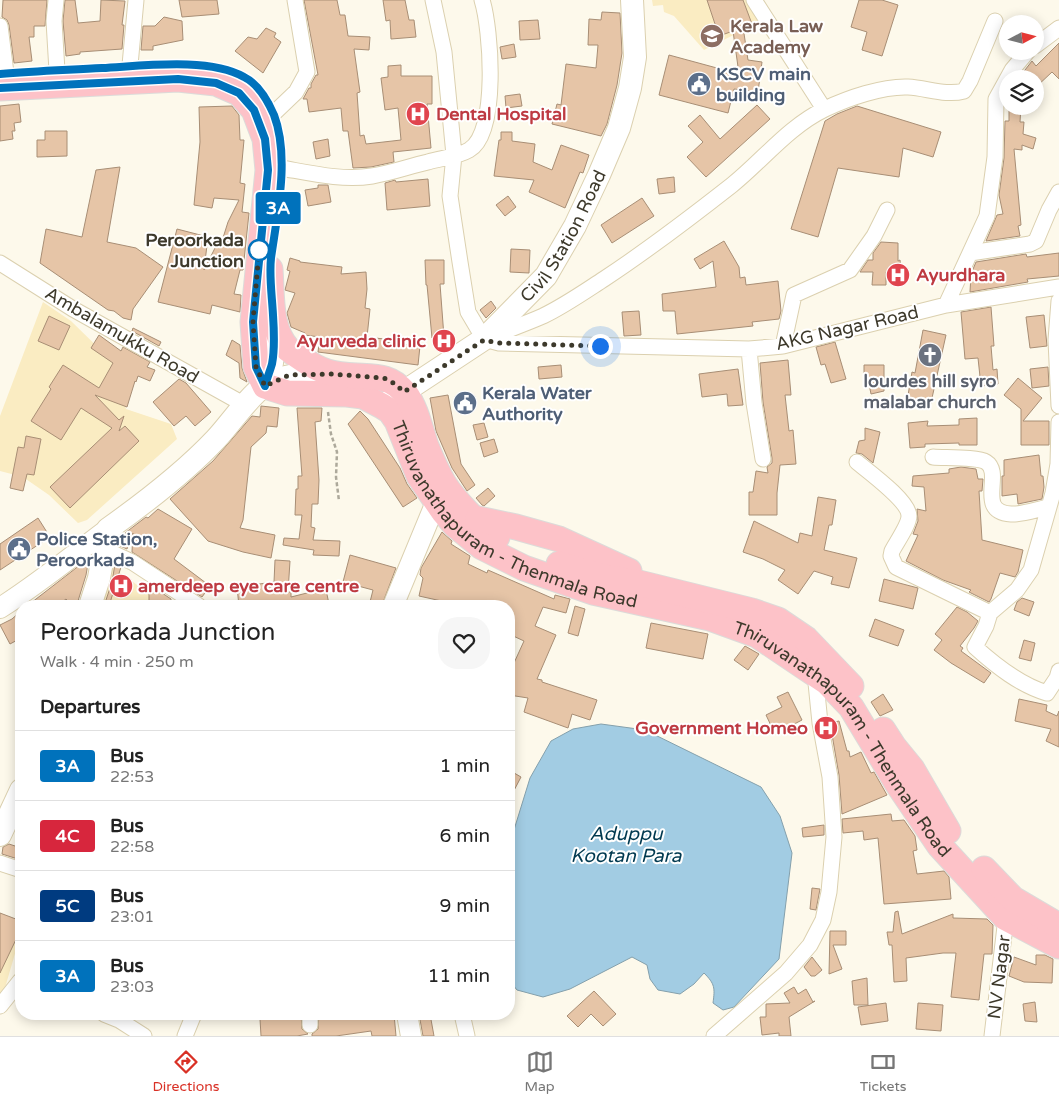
<!DOCTYPE html>
<meta charset="utf-8">
<style>
:root{--surface:#fff;--page:#f6f6f6;--text:#222;--muted:#767676;--line:#e0e0e0;--accent:#d93025}
body{margin:0;font-family:"Varela Round",sans-serif;background:var(--page);color:var(--text);height:100vh;display:flex;flex-direction:column;font-size:19px;white-space:nowrap}
*{box-sizing:border-box;margin:0}
p{font-size:16px;color:var(--muted)}
.icon{flex:none;width:28px;height:28px;fill:none;stroke:currentColor;stroke-width:2;stroke-linecap:round;stroke-linejoin:round}
.map{position:relative;flex:1;overflow:hidden}
.details{position:absolute;left:15px;top:600px;width:500px;height:420px;display:flex;flex-direction:column;background:var(--surface);border-radius:20px;box-shadow:0 2px 12px #0003}
.details>*{flex:none}
.badge{padding:0 10px;border-radius:4px;font-size:18px;line-height:32px}
.needle{width:32px;rotate:83deg}
.fabs{position:absolute;left:999px;top:15px;display:grid;gap:10px}
.fabs a{display:grid;place-items:center;width:45px;height:45px;border-radius:50%;background:var(--surface);box-shadow:0 2px 12px #0003;font-size:25px}
.you{position:absolute;width:25px;height:25px;margin:-12px;border:4px solid #fff;border-radius:50%;background:#1a73e8;box-shadow:0 0 0 8px #1a73e833}
.map>.badge{position:absolute;translate:-50% -50%;box-shadow:0 0 0 2px #fff}
h2{padding:0 25px;font-size:19px;line-height:45px}
.round{display:grid;place-items:center;flex:none;width:52px;height:52px;border-radius:20px;background:var(--page)}
.summary{display:flex;align-items:center;justify-content:space-between;height:85px;padding:0 25px}
h1{font-size:24px;font-weight:600;line-height:38px}
ul{padding:0;list-style:none}
li{display:flex;align-items:center;gap:15px;height:70px;padding:0 25px;border-top:1px solid var(--line)}
li div{flex:1}
li b{display:block;font-size:19px}
li em{font-style:normal}
li .badge{min-width:55px;font-weight:700;text-align:center}
.tabs{display:flex;justify-content:space-around;align-items:center;height:70px;border-top:1px solid var(--line);background:var(--surface);font-size:14px;color:var(--muted)}
.tabs a{display:grid;justify-items:center;gap:2px}
.tabs .current{color:var(--accent)}
.map>svg:first-child{display:block}
.built{fill:#faecc2}
.water{fill:#a2cce3;stroke:#84a0ac}
.building{fill:#e6c5a7;stroke:#a88e75}
.lines{fill:none;stroke-linecap:round;stroke-linejoin:round}
.minor-casing{stroke:#dbd0af;stroke-width:17}
.tertiary-casing{stroke:#dbd0af;stroke-width:22}
.secondary-casing{stroke:#dbd0af;stroke-width:24}
.primary-casing{stroke:#dcdbd9;stroke-width:27}
.path{stroke:#ada99b;stroke-width:2.5;stroke-dasharray:4 2.5;stroke-linecap:butt}
.minor{stroke:#fff;stroke-width:15}
.tertiary{stroke:#fff;stroke-width:20}
.secondary{stroke:#fff;stroke-width:22}
.primary{stroke:#fdc2c8;stroke-width:25}
.line-casing{stroke:#fff;stroke-width:11}
.line{stroke:#0072bc;stroke-width:8}
.walk{stroke:#3d392b;stroke-width:5;stroke-dasharray:0 9}
.stop-dot{fill:#fff;stroke:#0072bc;stroke-width:2.5}
.labels{text-anchor:middle;dominant-baseline:central;stroke-width:4;stroke-linejoin:round;paint-order:stroke}
.education-label{font-size:18px;font-weight:bold;fill:#785e54;stroke:#fff;text-anchor:start}
.service-label{font-size:18px;font-weight:bold;fill:#4e5e75;stroke:#fff;text-anchor:start}
.health-label{font-size:18px;font-weight:bold;fill:#be3a42;stroke:#fff;text-anchor:start}
.street-label{font-size:18px;fill:#3d392b;stroke:#fff}
.stop-label{font-size:18px;font-weight:bold;fill:#3d392b;stroke:#fff;text-anchor:end}
.worship-label{font-size:18px;font-weight:bold;fill:#5b616d;stroke:#fff}
.water-label{font-size:19px;font-style:italic;fill:#003950;stroke:#fff}
</style>
<div class="map">
<svg width="1059" height="1036" viewBox="0 0 1059 1036">
<rect width="100%" height="100%" fill="#fdf9eb"/>
<path class="built" d="M652,0H748L759,22L704,50L674,16L664,12L663,5L653,6Z
M43,302L71,321L116,365L126,409L171,424L177,439L87,520L78,523L49,495L23,477L0,471V416Z
M111,566L166,606H96Z
M0,915L21,922V933L0,1005Z"/>
<path class="water" d="M601,724L645,730L761,787L780,816L792,853L779,959L734,1007L723,1010L713,1003C715,988 715,984 704,973L694,984L680,994L658,990L650,979L647,965L632,957L570,989L543,997L517,990L509,980V846L530,778L551,741L573,729Z"/>
<path class="building" d="M3,0H47L45,26H34V37H29L32,61L14,63L9,25L7,20L2,17Z
M65,0H75L78,23L100,21L101,0L125,1L122,25H124L122,49L80,52V54L66,56L63,21Z
M179,0H217L219,14L182,17Z
M304,0H337L340,15H345L348,36L370,37L369,50L354,49L360,92L357,93L360,136L364,135L366,144L401,140L398,108L385,110L381,78L388,77V66L401,65V76H432V104H427L431,148L393,152L394,162L371,167L353,168L348,131H343L341,108L309,112L307,99H303L309,88H311V84L316,75H318Z
M383,0H405L409,20H414L416,37L391,39L390,20L386,21Z
M707,0H743L752,24L743,27L748,60L762,62L758,92L734,89L728,113L659,95L669,55L739,74L733,31L719,36Z
M859,0H882L898,5L882,56L862,50L867,32L851,27Z
M602,12L620,13L622,53L617,85L607,124L601,136L552,124L557,104L561,105L566,64L596,68L598,45H588L589,19L601,20Z
M164,17L182,21L183,40L153,46V50H141L143,26H155Z
M538,20L540,39L520,40L519,21Z
M266,28L276,33L274,37L281,42L263,73L235,51L248,37L257,39Z
M1059,43V79L1052,72L1035,88V79H1018L1032,61L1036,66Z
M514,44L516,57L502,59L500,47Z
M520,94L522,106L506,108L505,96Z
M19,104L21,122L14,123L15,131H12L13,139L0,141V106Z
M757,105L770,119L706,177L687,157L703,142L688,126L700,115L720,139Z
M232,106L239,115L240,140H244L240,183L245,184L242,212L249,213L243,270H240L234,294L241,295L240,312L212,305L210,314L158,302L177,229L208,237L204,270L219,240L222,241L228,222L239,200L214,198L212,208L194,205L200,142L199,107Z
M857,106L941,132L933,157L903,148L899,177L838,168L818,237L791,229L825,121L837,114Z
M1009,106H1021L1020,122H1024L1023,134L1036,138L1033,149L1022,145V150L1014,149L1021,225L1018,226L1020,236L986,241L997,215L1003,214L999,195L1004,158L1005,121H1009Z
M45,131H67V156L37,157V140H45Z
M501,132H512V141L535,144L533,162L552,170L561,145L589,155L583,173L580,172L565,208L529,192L534,180L494,176L499,140H501Z
M328,139L330,156L316,159L313,142Z
M120,167L107,242L136,248L163,267L133,309L131,320L123,318L114,311L108,310L40,263L46,229L82,237L96,170Z
M674,177L675,192L659,194L657,179Z
M428,179L430,206L387,210L385,183L395,180L396,182Z
M318,185H328L331,202L308,206L305,190L318,188Z
M508,196L516,207L505,216L496,205Z
M642,198L654,216L612,243L601,225Z
M724,241L739,267L740,278L745,277L746,285L778,281L781,311L779,319L752,322L753,326L677,334L675,311H663L662,294L716,287L713,261L700,269L694,259Z
M881,242L898,243V261L900,260L901,271L886,272V285H872L873,272H860L868,260H873V253Z
M511,249L530,250L529,273L510,272Z
M1059,253V276L1027,279L1028,282L970,292L971,274L976,262L1026,254L1027,257Z
M290,258L300,261V262L342,267L341,274L366,272L367,289L365,308L370,309L367,337L384,339V342L420,346L418,365L318,352L320,337L304,335L305,333L291,327L287,313L295,293L285,290L290,271L287,270Z
M425,260H444V284H440L444,337L432,338L427,285H426Z
M491,301L496,308L486,318L480,310Z
M991,307L994,346H991L993,370L997,369L998,384L981,386L978,358L965,359L961,312Z
M639,311L641,335L624,336L622,312Z
M1044,315L1047,346L1030,348L1026,317Z
M49,316L70,326L59,350L38,341Z
M133,328L161,342L159,346L132,331Z
M923,330L946,335L930,407L907,401L912,372L915,373Z
M99,335L121,351L123,347L150,362L147,367L155,370L150,381L138,376L136,382L135,381L127,407L95,395L119,420L124,416L119,431L125,426L139,441L70,508L50,487L112,428L81,408L61,440L31,421L51,389L49,387L63,365L99,388L113,363L91,348Z
M232,340L240,345L242,368L247,382L240,378L239,363L226,355Z
M835,342L846,379L831,383L825,364L821,365L816,347Z
M788,360L791,395H785L789,431L793,430L796,464L780,465L777,493V515H749V492H753L756,471L768,473L767,467L772,463V458L763,402L760,363Z
M561,365L562,377L539,379L538,367Z
M864,365H884V391L871,394L868,379H864Z
M1048,367L1049,386L1032,388L1030,369Z
M738,369L743,405L728,406L727,394L702,397L699,374Z
M1018,378L1042,398L1023,421H1049V445H1021V409L1004,395Z
M179,379L186,383L211,412L195,426L186,416L174,426L153,402Z
M448,395L461,464L475,485L467,491L452,468L436,431L430,398Z
M261,406L279,408L277,427L267,426L266,433L251,447L243,520L240,528L275,535L271,558L243,552L208,541L170,499L213,461L252,416L260,417Z
M297,408H322L321,421L315,422L319,480L318,504H312L311,527L315,528L313,540L340,541L339,556L313,555L314,550L283,545L284,538L299,539L302,515H295L296,489H298V476H302Z
M360,411L368,419L400,468L407,484L417,498L403,507L348,424Z
M977,418V445H959V443L925,444V447L910,448L908,423L928,421L927,426L959,425V419Z
M484,423L488,437L477,440L473,425Z
M865,428L880,432L873,463L862,454L856,453L859,441L865,440Z
M26,436L41,439L34,475L27,474L23,491L10,488L18,447L24,448Z
M494,439L498,452L484,457L480,443Z
M1039,455L1041,476H1043L1044,487L1042,499L1018,504L1017,494L1002,496V476H1004V460Z
M961,467L976,469L978,479H983L982,491H979L982,540L1023,550L1018,572L1015,577L1000,573L991,599L989,602L969,592L971,590L943,580L906,561L918,535L913,534L918,521L917,509L926,511L924,487L912,486L913,476L949,473V469Z
M488,488L495,496L484,506L482,505L476,498Z
M818,497L836,500L832,525H829L824,550L857,558L849,588L831,584L833,577L814,571L798,594L778,580L785,570L763,559L743,552L754,521L798,543L800,533L812,536Z
M158,509L192,529L174,559L210,586L202,597L132,552L133,533L127,549L118,545L125,533L146,517L148,518Z
M38,518L50,537L0,570V544Z
M442,532L452,541L451,544L470,556L468,564L487,573L488,570L554,599L555,595L570,599L566,613L543,607L535,626L556,635L537,679L542,680V682L597,700L590,720L572,714L568,728L524,712L528,698L509,695V662L514,663L524,641L509,634V606H464L419,596L423,578L420,575L421,568Z
M350,555L396,568L382,605L370,602L373,590L343,582Z
M89,558L86,575L78,601L73,606L66,599L57,606H27Z
M275,560L290,561L288,592H291V597L315,591L314,587L325,585L329,604L320,606H239L237,587L274,582Z
M115,564L121,567L109,606H104L112,582Z
M884,579L918,588L913,609L879,601Z
M149,591H159L171,599V606H149Z
M1022,598L1034,602L1029,616L1014,610L1017,602Z
M575,606L585,609L578,636L568,633Z
M957,607L967,612L978,621L974,628L960,646L963,648L961,651L991,673L984,683L951,663L934,650L942,640L935,634Z
M21,611V638L10,644L0,625L12,619Z
M875,619L904,630L898,646L869,636Z
M651,623L708,634L703,659L646,648Z
M1024,640L1035,643L1031,661L1019,658Z
M745,646L759,654L748,670L734,660Z
M788,692L802,720L775,734L766,715L782,707L777,697Z
M883,694L893,710L880,716L871,702Z
M1019,699L1047,705L1046,711L1057,716L1059,711V747L1046,741L1051,729L1015,721Z
M839,721L847,751H849L850,757L861,752L871,773L874,772L887,795L842,814L839,775L830,723Z
M509,770L521,777L509,800Z
M891,814L892,821L904,820L915,836L917,850L913,851L917,874L944,871L949,877L951,899L884,904L878,838L864,840L863,831L843,833L842,819Z
M824,825V835L803,837L802,828Z
M9,844L21,848V860L2,854L3,847Z
M812,888L820,889L816,910L810,909Z
M898,911L902,934L953,914V918L987,919L993,925L992,954H984L979,1000L951,997L956,953H943L906,958L907,981L894,982L892,945H889L887,932H893L895,912Z
M0,913L21,921V929L0,973Z
M830,931H846V945H833L842,969L829,974Z
M1036,955H1045L1053,959L1052,983L1024,982L1009,976L1014,957L1036,965Z
M812,957L822,970L815,976H811L804,967Z
M867,978L868,1005H854L852,981Z
M794,987L798,994L806,989L813,1002L815,1001L789,1017L791,1036H779V1033L762,1035L760,1017H766V1004L790,1003L784,993Z
M594,991L616,1014L603,1026L591,1014L578,1027L567,1016Z
M1035,1002L1037,1022L1025,1021L1023,1004Z
M886,1003L888,1021L861,1025L858,1007Z
M918,1003L943,1005L941,1031L916,1029Z
M283,1014H301L302,1029L308,1034L297,1036H261L260,1019L284,1018Z
M319,1014H325L326,1018H353V1014H394L396,1036H372L371,1031L336,1036H312V1034L318,1029Z
M419,1014H430L434,1036H423Z"/>
<g class="lines">
<g class="minor-casing">
<path id="minor" d="M56,0L54,21L57,71
M433,0L444,52L454,155L450,196L460,262L468,312L484,339
M754,0L824,109
M0,26L6,73
M1035,46L1059,28
M130,65L136,0
M273,114L296,92L307,72L295,0
M281,168C310,173 343,181 372,176C391,173 410,166 428,162C441,158 457,157 469,150C499,133 491,29 482,0
M970,253L1030,244L1036,241L1049,210L1059,192
M0,263L73,309L245,405
M1059,301L1056,340L1059,406
M946,305L987,216L995,157L996,99L1012,70L1028,51
M490,337C507,330 525,324 543,316C564,306 584,292 604,279C648,250 690,218 732,185C763,160 788,127 825,109C848,98 883,86 908,87C927,88 946,96 964,91L970,81L995,21
M484,339L499,343L749,349L783,346L946,305L1059,287
M783,346L794,295L850,270L874,236L887,210
M749,349L754,403L763,459
M933,457C944,458 978,457 986,462C1004,473 975,512 1011,514C1021,515 1038,509 1049,507
M857,462C869,472 909,501 909,516C909,525 896,543 892,551L891,556L896,567L990,613
M104,549L132,562L199,606
M990,613L1017,590L1031,570L1053,493L1058,464L1059,422
M990,613L986,626L975,647C996,666 1020,685 1047,693L1057,678L1059,671
M0,863L21,870
M0,1006L20,981H21
M104,1014L119,1020L144,1036
M310,1014V1025
M462,1014L467,1036
M185,1036L194,1014
M714,1036L786,973L810,945L823,920L829,892L834,837L830,777L820,723L815,673
M992,1036L1006,918"/>
</g>
<g class="tertiary-casing">
<path id="tertiary" d="M393,606L441,490
M0,608C38,584 72,556 108,529
M407,1014L411,1036"/>
</g>
<g class="secondary-casing">
<g id="secondary">
<path d="M265,386L272,363L274,318"/>
<path id="s1" d="M390,401L484,339L546,276L575,226L599,175L619,128L630,88L635,57L632,0"/>
<path d="M90,606L99,578L108,529C146,502 184,473 216,439C231,423 248,397 265,385C286,372 309,375 332,374"/>
<path d="M0,835L21,790"/>
</g>
</g>
<g class="primary-casing">
<g id="primary">
<path id="s2" d="M0,88L178,79L216,83L239,93L254,110L265,139L268,170L253,322L256,367L265,386L287,393L347,394L363,396L382,406L390,411L397,421L419,476L443,511L455,525L482,547L524,568L593,592L710,618L757,635L827,682L851,707L897,783L939,845L1006,918L1059,946"/>
<path d="M270,269C272,295 269,329 288,349C292,352 297,355 301,358C321,372 332,375 357,376C377,377 391,376 405,393C416,408 420,428 426,446C431,458 437,472 444,484C453,498 482,530 497,537"/>
<path d="M478,519L516,527L559,539L629,571"/>
<path d="M559,564L605,577L639,583L752,611L778,620L806,639L851,686"/>
<path d="M883,730L894,747L912,769L948,831"/>
<path d="M984,869L1013,899L1059,926"/>
</g>
</g>
<path class="path" d="M328,412L331,434L337,452L336,477L339,501"/>
<use href="#minor" class="minor"/>
<use href="#tertiary" class="tertiary"/>
<use href="#secondary" class="secondary"/>
<use href="#primary" class="primary"/>
</g>
<g class="lines">
<g class="line-casing">
<path id="line" d="M0,74C34,71 68,70 102,68C142,66 209,57 244,77C258,84 268,101 274,115C290,157 277,215 271,258C269,276 272,296 273,315C274,330 275,349 272,364C270,371 267,378 265,386L256,367L253,322L268,170L265,139L254,110L239,93L216,83L178,79L0,88"/>
</g>
<use href="#line" class="line"/>
<path class="walk" d="M259,250L253,322L256,367L265,386L289,375L332,374L384,378L395,384L404,392L484,340L498,343L600,346"/>
</g>
<defs>
<g id="university-disc" transform="scale(1.25)"><circle r="9.5" fill="#8d6e63" stroke="#fff"/><path d="M0-5L7-2L0 1L-7-2ZM-4 1L0 2.5L4 1V4Q0 6-4 4Z" fill="#fff"/></g>
<g id="civic-disc" transform="scale(1.25)"><circle r="9.5" fill="#5c6f8a" stroke="#fff"/><path d="M-.6-6.5H3V-4.5H.6V-3L4-1V1h2V6H-6V1h2V-1L-.6-3ZM-1.2 2.5V6h2.4V2.5Z" fill="#fff"/></g>
<g id="hospital-disc" transform="scale(1.25)"><circle r="9.5" fill="#e0444e" stroke="#fff"/><path d="M-5-5h3v3.5h4V-5h3V5h-3V1.5h-4V5h-3Z" fill="#fff"/></g>
<g id="church-disc" transform="scale(1.25)"><circle r="9.5" fill="#6b7280" stroke="#fff"/><path d="M-1.2-6h2.4v3.5h3.3v2.4h-3.3V6h-2.4V-.1h-3.3v-2.4h3.3Z" fill="#fff"/></g>
</defs>
<g fill-rule="evenodd">
<use href="#university-disc" x="712" y="36"/>
<use href="#civic-disc" x="699" y="84"/>
<use href="#hospital-disc" x="418" y="114"/>
<use href="#hospital-disc" x="898" y="275"/>
<use href="#hospital-disc" x="444" y="341"/>
<use href="#church-disc" x="930" y="355"/>
<use href="#civic-disc" x="465" y="403"/>
<use href="#civic-disc" x="19" y="549"/>
<use href="#hospital-disc" x="121" y="586"/>
<use href="#hospital-disc" x="826" y="728"/>
</g>
<circle class="stop-dot" cx="259" cy="250" r="10"/>
<g class="labels">
<g class="education-label">
<text x="730" y="26">Kerala Law<tspan x="730" dy="21">Academy</tspan></text>
</g>
<g class="service-label">
<text x="716" y="74">KSCV main<tspan x="716" dy="21">building</tspan></text>
<text x="482" y="393">Kerala Water<tspan x="482" dy="21">Authority</tspan></text>
<text x="36" y="539">Police Station,<tspan x="36" dy="21">Peroorkada</tspan></text>
</g>
<g class="health-label">
<text x="436" y="114">Dental Hospital</text>
<text x="916" y="275">Ayurdhara</text>
<text x="426" y="341" text-anchor="end">Ayurveda clinic</text>
<text x="138" y="586">amerdeep eye care centre</text>
<text x="808" y="728" text-anchor="end">Government Homeo</text>
</g>
<g class="street-label">
<text stroke="none"><textPath href="#s1" startOffset="244">Civil Station Road</textPath></text>
<text transform="translate(847 328) rotate(-13)">AKG Nagar Road</text>
<text transform="translate(122 335) rotate(30)">Ambalamukku Road</text>
<text stroke="none"><textPath href="#s2" startOffset="848">Thiruvanathapuram - Thenmala Road</textPath></text>
<text stroke="none"><textPath href="#s2" startOffset="1268">Thiruvanathapuram - Thenmala Road</textPath></text>
<text transform="translate(999 977) rotate(-83)">NV Nagar</text>
</g>
<g class="stop-label">
<text x="244" y="240">Peroorkada<tspan x="244" dy="21">Junction</tspan></text>
</g>
<g class="worship-label">
<text x="930" y="381">lourdes hill syro<tspan x="930" dy="21">malabar church</tspan></text>
</g>
<g class="water-label">
<text x="626" y="834">Aduppu<tspan x="626" dy="22">Kootan Para</tspan></text>
</g>
</g>
</svg>
<div class="fabs">
<a><svg class="needle" viewBox="-14 -14 28 28"><path d="M0-13l5 13h-10z" fill="#e53935"/><path d="M0 13l5-13h-10z" fill="#767676"/></svg></a>
<a><svg class="icon" aria-label="layers" viewBox="0 0 24 24"><path d="M12 4l9 5-9 5-9-5zM3 14l9 5 9-5"/></svg></a>
</div>
<div class="you" style="left:600px;top:346px"></div>
<b class="badge" style="left:278px;top:208px;background:#0072bc;color:#fff">3A</b>
<section class="details">
<div class="summary"><div><h1>Peroorkada Junction</h1><p>Walk · 4 min · 250 m</p></div><a class="round"><svg class="icon" aria-label="heart" viewBox="0 0 24 24"><path d="M12 20l-8-8c-3-5 5-10 8-4 3-6 11-1 8 4z"/></svg></a></div>
<h2>Departures</h2>
<ul>
<li><span class="badge" style="background:#0072bc;color:#fff">3A</span><div><b>Bus</b><p>22:53</p></div><em>1 min</em></li>
<li><span class="badge" style="background:#d7263d;color:#fff">4C</span><div><b>Bus</b><p>22:58</p></div><em>6 min</em></li>
<li><span class="badge" style="background:#003b80;color:#fff">5C</span><div><b>Bus</b><p>23:01</p></div><em>9 min</em></li>
<li><span class="badge" style="background:#0072bc;color:#fff">3A</span><div><b>Bus</b><p>23:03</p></div><em>11 min</em></li>
</ul>
</section>
</div>
<nav class="tabs">
<a class="current"><svg class="icon" aria-label="directions" viewBox="0 0 24 24"><path d="M12 3l9 9-9 9-9-9zM9 14v-3h6M13 9l2 2-2 2"/></svg>Directions</a>
<a><svg class="icon" aria-label="map" viewBox="0 0 24 24"><path d="M3 6l6-2 6 2 6-2v14l-6 2-6-2-6 2zM9 4v14M15 6v14"/></svg>Map</a>
<a><svg class="icon" aria-label="tickets" viewBox="0 0 24 24"><path d="M3 7h18v10H3zM15 7v10"/></svg>Tickets</a>
</nav>
